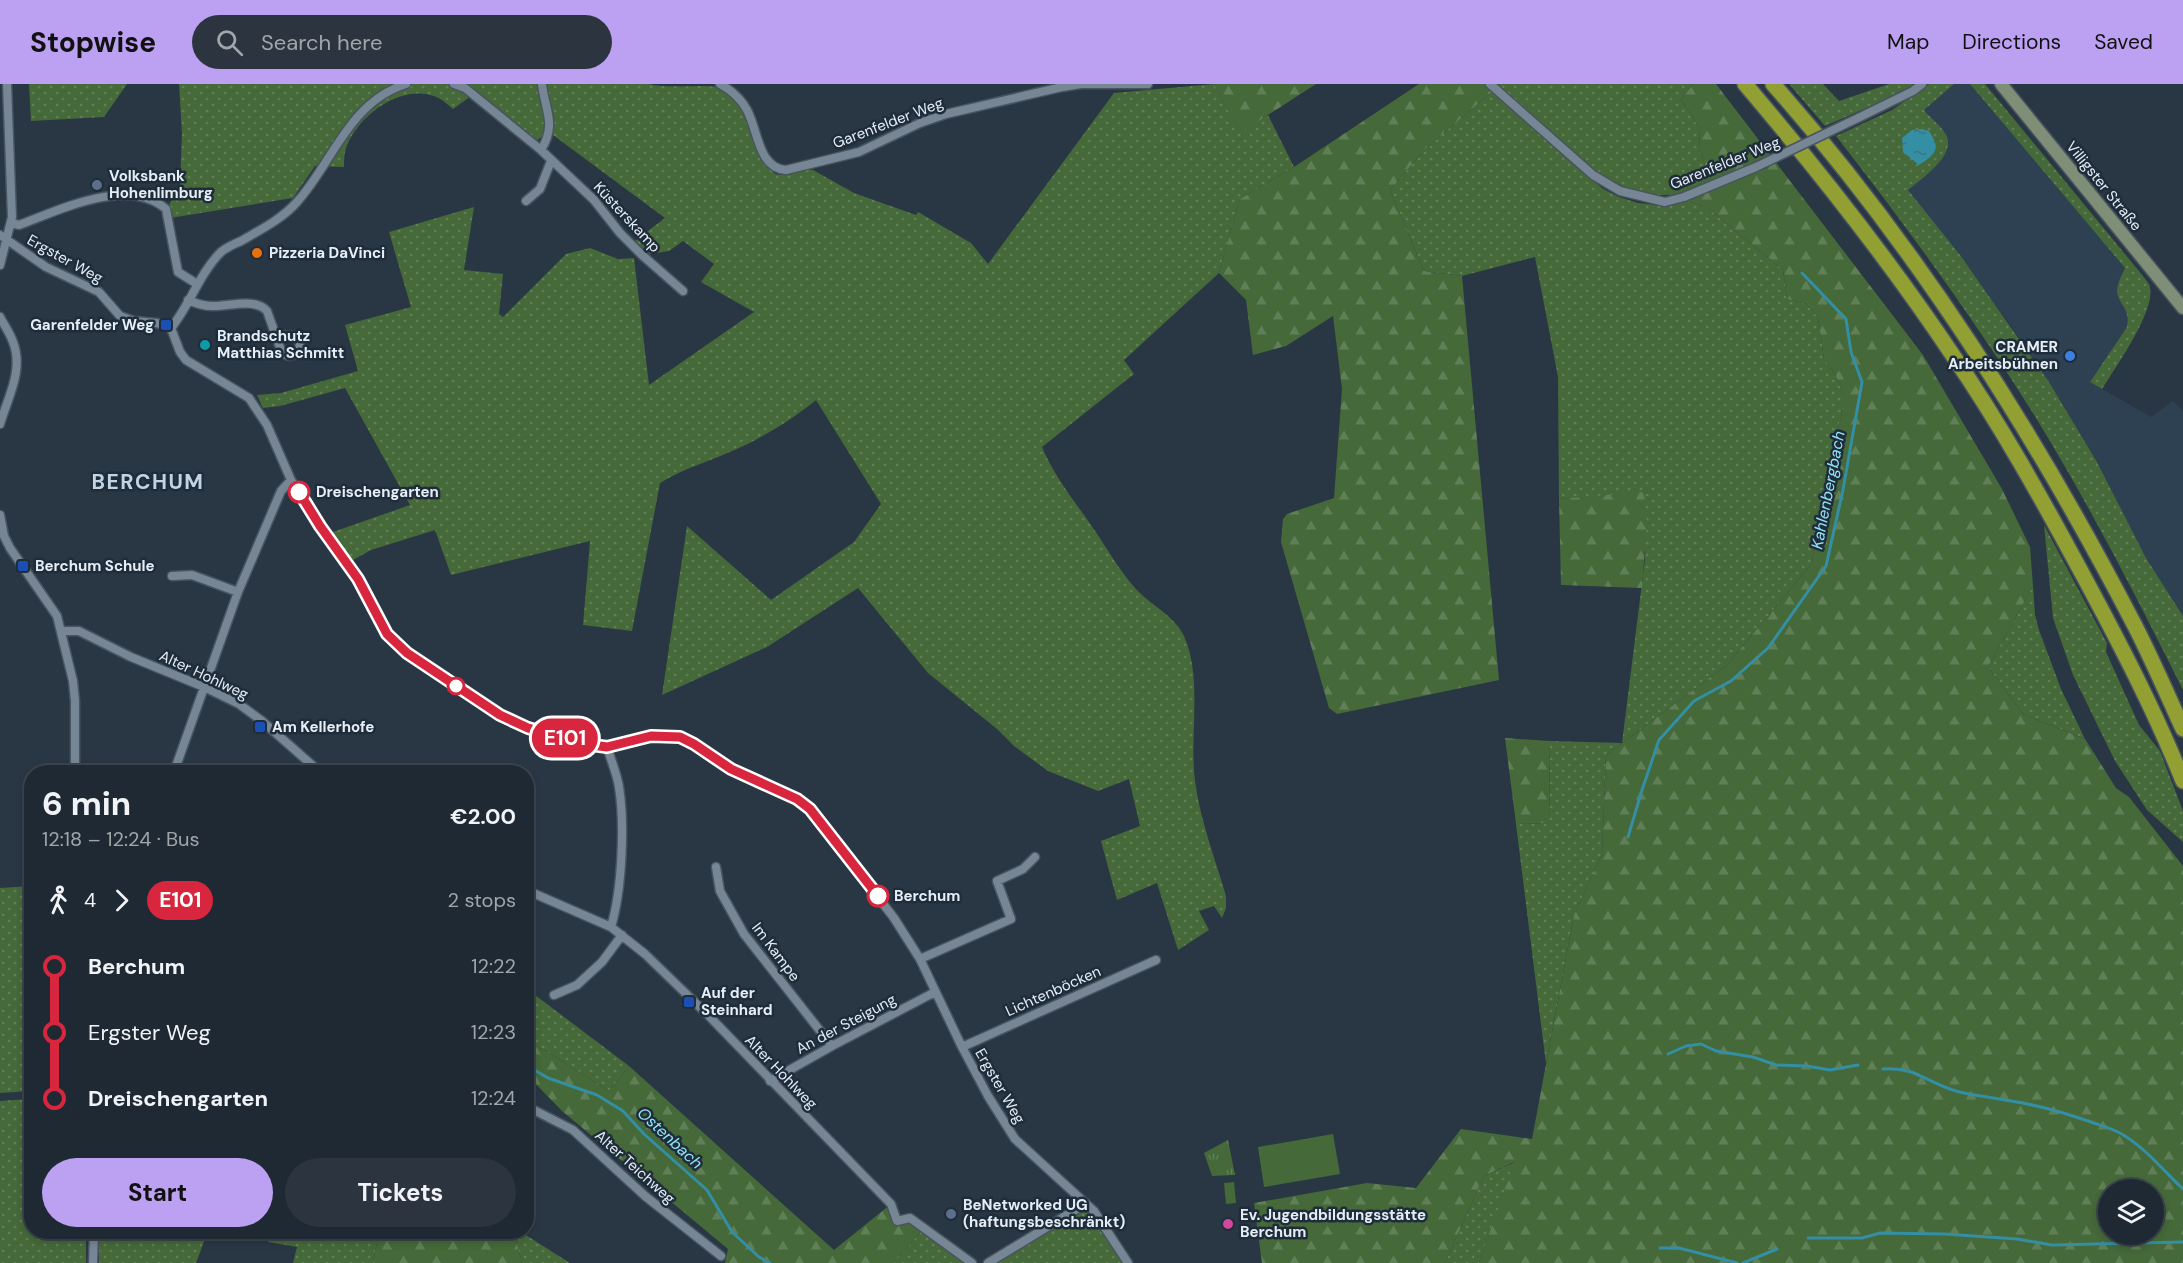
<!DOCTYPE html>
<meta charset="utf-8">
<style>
:root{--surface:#1f2933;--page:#2c353f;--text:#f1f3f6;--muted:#a1a6ac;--line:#3c454e;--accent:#bca0f2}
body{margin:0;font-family:"DM Sans",sans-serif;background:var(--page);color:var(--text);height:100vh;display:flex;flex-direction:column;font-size:22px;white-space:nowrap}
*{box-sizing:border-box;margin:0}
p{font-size:20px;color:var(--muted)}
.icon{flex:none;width:33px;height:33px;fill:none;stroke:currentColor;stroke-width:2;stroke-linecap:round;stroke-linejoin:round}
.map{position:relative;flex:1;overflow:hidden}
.side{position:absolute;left:24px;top:681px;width:510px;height:474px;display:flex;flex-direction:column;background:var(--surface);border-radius:24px;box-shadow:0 3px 9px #0003,0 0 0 2px var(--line)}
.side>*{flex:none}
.badge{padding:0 12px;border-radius:20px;font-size:21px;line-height:39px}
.fabs{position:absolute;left:2098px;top:1095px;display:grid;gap:12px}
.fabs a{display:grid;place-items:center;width:66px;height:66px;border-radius:50%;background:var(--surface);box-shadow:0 3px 9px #0003,0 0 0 2px var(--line);font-size:30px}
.map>.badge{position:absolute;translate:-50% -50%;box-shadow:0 0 0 3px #fff}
.legs{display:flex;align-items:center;gap:9px;height:66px;padding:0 18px;font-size:20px}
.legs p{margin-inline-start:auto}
.summary{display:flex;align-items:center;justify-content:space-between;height:102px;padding:0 18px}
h1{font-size:33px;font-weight:700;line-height:45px}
.primary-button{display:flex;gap:12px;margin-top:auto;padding:12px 18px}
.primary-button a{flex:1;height:69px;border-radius:36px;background:var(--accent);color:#111;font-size:24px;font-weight:700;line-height:69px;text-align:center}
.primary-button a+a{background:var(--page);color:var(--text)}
ul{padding:0 18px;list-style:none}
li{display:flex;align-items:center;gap:21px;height:66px;font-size:22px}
li i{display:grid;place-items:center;width:9px;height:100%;margin:0 8px;background:currentColor}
li i::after{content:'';width:15px;height:15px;margin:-8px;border:4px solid;border-radius:50%;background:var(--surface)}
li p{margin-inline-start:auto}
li:first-child i{background:linear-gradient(#0000 50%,currentColor 0)}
li:last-child i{background:linear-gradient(currentColor 50%,#0000 0)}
header{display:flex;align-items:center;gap:36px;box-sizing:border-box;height:84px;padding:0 30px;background:var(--accent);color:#111}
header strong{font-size:28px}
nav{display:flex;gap:33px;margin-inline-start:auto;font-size:21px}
.search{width:420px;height:54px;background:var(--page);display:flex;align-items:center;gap:15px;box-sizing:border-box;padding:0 21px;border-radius:33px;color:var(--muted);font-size:22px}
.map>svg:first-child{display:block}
.built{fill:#2d4153}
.grass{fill:url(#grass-dots)}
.forest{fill:url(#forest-firs);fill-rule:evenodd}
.park{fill:url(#park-tufts)}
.pitch{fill:#456939}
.water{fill:url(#water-ripples)}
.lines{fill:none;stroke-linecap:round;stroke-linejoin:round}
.stream{stroke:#348ea4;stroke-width:3}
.street-casing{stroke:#48545f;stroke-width:11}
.secondary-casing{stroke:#48545f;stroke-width:15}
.highway-casing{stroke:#48545f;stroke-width:18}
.street{stroke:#768695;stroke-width:8}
.secondary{stroke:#7e8e77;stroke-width:12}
.highway{stroke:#929f32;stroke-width:15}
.street-bridge-casing{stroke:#48545f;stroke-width:11;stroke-linecap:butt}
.street-bridge{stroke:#768695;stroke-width:8}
.line-1-casing{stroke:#fff;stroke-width:14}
.line-1{stroke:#d7263d;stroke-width:9}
.service-dot{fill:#5c6f8a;stroke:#1f2d3a;stroke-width:2}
.food-dot{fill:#e8710a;stroke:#1f2d3a;stroke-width:2}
.transit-dot{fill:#1a4fb4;stroke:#1f2d3a;stroke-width:2}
.culture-dot{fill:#0f9aa8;stroke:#1f2d3a;stroke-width:2}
.shop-dot{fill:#3f7fe0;stroke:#1f2d3a;stroke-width:2}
.stop-1-dot{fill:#fff;stroke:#d7263d;stroke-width:3}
.hotel-dot{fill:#d1479c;stroke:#1f2d3a;stroke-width:2}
.labels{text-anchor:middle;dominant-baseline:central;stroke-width:5;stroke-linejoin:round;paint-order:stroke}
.street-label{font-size:15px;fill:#e5eef7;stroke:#1f2d3a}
.poi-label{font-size:15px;font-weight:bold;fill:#e5eef7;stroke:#1f2d3a;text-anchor:start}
.stop-label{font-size:15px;font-weight:bold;fill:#e5eef7;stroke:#1f2d3a;text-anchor:start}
.water-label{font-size:16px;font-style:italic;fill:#92e4fa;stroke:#1f2d3a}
.district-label{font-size:21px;font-weight:bold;letter-spacing:1.5px;fill:#c2d4e4;stroke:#1f2d3a}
</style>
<header>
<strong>Stopwise</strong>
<div class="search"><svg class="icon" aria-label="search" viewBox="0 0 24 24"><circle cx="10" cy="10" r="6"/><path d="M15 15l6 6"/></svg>Search here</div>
<nav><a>Map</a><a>Directions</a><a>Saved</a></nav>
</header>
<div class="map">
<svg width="2183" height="1179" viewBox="0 0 2183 1179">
<defs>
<pattern id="grass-dots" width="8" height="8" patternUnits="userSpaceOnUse" patternTransform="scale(1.5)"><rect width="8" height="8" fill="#456939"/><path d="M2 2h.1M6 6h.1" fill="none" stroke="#607f56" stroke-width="1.8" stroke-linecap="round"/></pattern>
<pattern id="forest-firs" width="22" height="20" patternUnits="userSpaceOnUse" patternTransform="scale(1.5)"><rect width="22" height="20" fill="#456939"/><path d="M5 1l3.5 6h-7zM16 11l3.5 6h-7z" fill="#607f56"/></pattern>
<pattern id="park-tufts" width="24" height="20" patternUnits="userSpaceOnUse" patternTransform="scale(1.5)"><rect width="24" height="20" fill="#456939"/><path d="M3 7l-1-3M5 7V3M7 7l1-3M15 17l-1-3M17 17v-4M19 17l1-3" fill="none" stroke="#607f56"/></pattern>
<pattern id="water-ripples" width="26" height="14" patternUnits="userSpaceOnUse" patternTransform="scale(1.5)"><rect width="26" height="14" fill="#348ea4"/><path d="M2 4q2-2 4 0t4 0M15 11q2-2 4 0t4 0" fill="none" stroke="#3a7584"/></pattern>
</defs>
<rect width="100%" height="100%" fill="#293744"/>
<path class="built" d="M1954,0H1970L2125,184L2117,202V210L2125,222L2129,235L2127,243L2090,298L2151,333L2173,317L2183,327V532L2146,474L2097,378L2049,298L2006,235L1908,106L1928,88L1946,51L1923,26Z"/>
<path class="grass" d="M29,0H127L104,33L31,37Z
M179,0H462L471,12L453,25C447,20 442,15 434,12C399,0 357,33 346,64C344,70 344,77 344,83L315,82L293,114L170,134L169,121L180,100L182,50Z
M467,0H539L546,37L544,51L535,58Z
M544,0H649C671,5 697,0 718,3C754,18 748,67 775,90C788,93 799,84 813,86L854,109L916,131L918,128L971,159L988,180L1114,9L1214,0L1240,48L1268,31L1294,83L1240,115L1219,189L1124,276L1134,290L1042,363C1054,392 1076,419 1093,444C1107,464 1119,486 1135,504C1150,521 1174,531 1184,552C1203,595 1189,651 1195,697C1200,736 1215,774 1226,812V824L1222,834L1214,822L1199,827L1209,846L1178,866L1157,799L1117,816L1101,757L1140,742L1129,695L1098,707L1048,687L1014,662L997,645L928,589L858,504L767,563L662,611L687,442L771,516L854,458L881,420L816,316C794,334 767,351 741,363C715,376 685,383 660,399L632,547L583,541L590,457L451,491L435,446L371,466L353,476L330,449L410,421L345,304L280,322L263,324L257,311L281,309L358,287L345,241L411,223L389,148L474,123L464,186L503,190L499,230L503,233L566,170L590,164L618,175L634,174L649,301L754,228L701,198L714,180L683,157L669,167L650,170L635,157L665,134L553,51Z
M1496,0H1691L1692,2L1681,15L1700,45L1699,65L1705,81L1698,92L1685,103L1686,109C1661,113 1636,111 1613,100C1594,90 1578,72 1563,58C1541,39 1518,20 1496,0Z
M1789,0H1823L1839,17L1889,0H1917L1910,5L1825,42Z
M1929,0H1954L1924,26C1930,34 1942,42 1946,51C1957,71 1921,95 1908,106L1960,171L2049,298L2097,378L2146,474L2183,532V606C2137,514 2090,422 2036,334C1975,236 1907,143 1836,52L1892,26Z
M1970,0H1985L2143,192C2145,195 2150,200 2150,204C2155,228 2115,284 2102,305L2090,298L2127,243C2131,223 2118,221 2117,207C2117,199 2122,191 2125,184Z
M1493,7L1569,74L1570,78L1575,80L1603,105L1619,113L1638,119L1668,122L1688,117L1708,124L1783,186L1787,215L1806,220L1818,233L1824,275L1835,290L1843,309V325L1822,409L1812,479L1727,581L1606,671L1602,770L1574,831L1546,980L1516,740L1549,739L1550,657L1622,659L1645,475L1644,409L1559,415L1558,293L1535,173L1462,192L1424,187L1390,106L1426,64Z
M2044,441L2107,559L2106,568L2139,641L2160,667L2183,727V758L2147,726L2115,677L2073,591L2053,534Z
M2033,502L2035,531L2039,546L2061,605L2085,655L2023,630L1988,583Z
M31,802V1007L0,1009V804Z
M527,905L629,982L609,1007L548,968L527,958Z
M31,1015L32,1148H86V1179H0V1017Z
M1515,1078L1479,1179H1445L1484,1092Z
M1085,1120L1128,1179H988Z
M924,1144L972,1179H896L895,1177Z
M99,1148H234L233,1156L211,1153L205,1155L196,1179H99Z
M270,1148H379L373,1179H293L297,1163L268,1158Z
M514,1148H521L570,1179H522Z"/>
<path class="forest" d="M1214,0H1316L1240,49Z
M1419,0H1485L1493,7L1426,64L1390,106L1424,187L1462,192L1499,596L1337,630L1329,624L1281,458L1283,435L1287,430L1334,414L1342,305L1333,232L1286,262L1253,271L1246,216L1219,189L1240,115L1294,83Z
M1691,0H1716L1923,271L2002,405L2030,463L2033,502L1988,583L2023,630L2085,655L2116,704L2129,713L2183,782V1179H1479L1514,1078L1484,1092L1445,1179H1262L1254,1119L1367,1099L1416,1104L1461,1045L1532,1055L1574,831L1602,770L1606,671L1727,581L1812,479L1822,409L1843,325V309L1835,290L1824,275L1818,233L1806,220L1787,215L1783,186L1708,124L1688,117L1684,103L1698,92L1705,81L1699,65L1700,45L1681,15L1692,2ZM2109,1106H2154V1150H2109Z
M1644,408L1647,438L1642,504L1561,501L1559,415Z
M1505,654L1550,657L1549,739L1516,740Z
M527,958L548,968L609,1007L629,982L834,1166L891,1120L897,1136L910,1134L924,1144L895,1177L896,1179H725L728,1165L562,1027L527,991Z
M379,1148H514L522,1179H373Z"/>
<path class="park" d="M1228,1056L1235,1091L1212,1092L1204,1069Z"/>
<path class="pitch" d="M1333,1050L1340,1090L1264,1103L1258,1063Z
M1234,1098L1236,1119L1226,1120L1224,1099Z"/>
<path class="water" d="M1922,45L1929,47C1941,65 1936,70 1919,81L1903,68L1902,54L1912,46Z"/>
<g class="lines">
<path class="stream" d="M1628,753L1642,706L1659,656L1694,617L1731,597L1768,564L1826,482L1843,406L1862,298L1851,268L1846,235L1802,189
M1668,970L1686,962L1701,960L1716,967L1753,973L1776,981L1807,982L1830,986L1858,981
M526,981L548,994L597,1011L623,1027L644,1050L707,1106L732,1148L759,1173L770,1179
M1883,985C1915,982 1927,999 1956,1007C1974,1012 1993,1013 2011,1017C2038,1021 2065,1029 2091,1038C2102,1042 2115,1045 2125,1052C2147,1066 2164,1087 2183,1105
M1808,1154H1862L1880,1149L1945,1150L2017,1155L2052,1161L2183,1158
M1660,1164H1679L1737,1179
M1743,1179L1777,1165"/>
<g class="street-casing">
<path id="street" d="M454,0L465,4L541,66C557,40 545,27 542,0
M720,0C731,6 741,15 747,26C758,46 758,84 786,86L859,68L920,39L946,30L1062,3L1081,0H1148
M1490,0L1593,91L1620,107L1665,118L1684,113L1756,83
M1858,34L1913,7L1922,0
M541,66L594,116L620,149L642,171L683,207
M526,117L540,105L551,77
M11,139L19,141C60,126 127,92 166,125L178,188L197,200
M0,151L46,183L99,208L120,232L134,237L157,239L171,244L180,268L186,276L249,314L267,341L291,396L319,442L358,495L387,550L407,569L512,638L585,660L607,663L652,653H679L694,660L731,685L797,715L810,725L894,834L920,875L962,963L988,1012L1015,1055L1094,1127L1128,1179
M0,181L12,133L7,0
M188,216C195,219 203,222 211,222C229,223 254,213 267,227L282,269L289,272L299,269L300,256L297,252L277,251
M0,233C4,241 10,249 13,258C24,286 8,313 0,340
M171,244C190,221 199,190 221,168C227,163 234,160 241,157C260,146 282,135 297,118C333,78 349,18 406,0
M0,431L4,452L10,464L57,532L73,597L75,617V688
M172,492L192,491L238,508
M62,547H79L131,573L204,603L239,620L262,637L320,688
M607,663C611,676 617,690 619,703C625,741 622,806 611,843
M174,688L238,508L281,407L291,396
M716,783L720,807L744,850L832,962
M526,806L611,843L645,870L707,930L891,1120L897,1137L910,1134L972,1179
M920,875L1011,835L997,797L1023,785L1035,773
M554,911L577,901L602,878L622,851
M962,963L1156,876
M770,997L832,962L935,908
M526,1022L573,1046L645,1112L721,1172
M93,1179L94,1148
M988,1179L1085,1120"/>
</g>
<g class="secondary-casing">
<path id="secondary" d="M2001,0L2183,224"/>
</g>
<g class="highway-casing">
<path id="highway" d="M1745,0C1818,86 1889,176 1952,270C2001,341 2043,417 2084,493C2120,560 2155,627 2183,697
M1773,0C1917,163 2035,349 2135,542C2152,575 2167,610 2183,645"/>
</g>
<use href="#street" class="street"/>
<use href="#secondary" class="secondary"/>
<use href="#highway" class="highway"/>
<g class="street-bridge-casing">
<path id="street-bridge" d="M1756,83L1858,34"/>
</g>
<use href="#street-bridge" class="street-bridge"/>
</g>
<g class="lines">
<g class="line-1-casing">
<path id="line-1" d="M299,408L320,442L358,495L387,550L407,569L500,631L528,644L585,660L607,663L651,652L680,653L694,660L731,685L797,715L810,725L878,812"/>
</g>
<use href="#line-1" class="line-1"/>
</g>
<g class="service-dot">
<circle cx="97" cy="101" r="6"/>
<circle cx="951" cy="1130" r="6"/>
</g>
<circle class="food-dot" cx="257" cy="169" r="6"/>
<g class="transit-dot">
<rect x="160" y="235" width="12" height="12" rx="3"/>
<rect x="17" y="476" width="12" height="12" rx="3"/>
<rect x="254" y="637" width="12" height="12" rx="3"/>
<rect x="683" y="912" width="12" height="12" rx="3"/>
</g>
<circle class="culture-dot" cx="205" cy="261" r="6"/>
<circle class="shop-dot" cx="2070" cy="272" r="6"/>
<g class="stop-1-dot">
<circle cx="299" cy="408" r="10"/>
<circle cx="456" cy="602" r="8"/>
<circle cx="878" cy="812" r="10"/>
</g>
<circle class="hotel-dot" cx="1228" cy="1140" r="6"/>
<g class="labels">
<g class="street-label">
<text transform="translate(888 39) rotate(-21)">Garenfelder Weg</text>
<text transform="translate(1725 79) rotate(-22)">Garenfelder Weg</text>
<text transform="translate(2104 102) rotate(51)">Villigster Straße</text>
<text transform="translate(627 133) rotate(47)">Küsterskamp</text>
<text transform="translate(65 175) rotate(29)">Ergster Weg</text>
<text transform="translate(204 591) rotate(25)">Alter Hohlweg</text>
<text transform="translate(776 868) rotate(53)">Im Kampe</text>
<text transform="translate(1053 907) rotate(-24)">Lichtenböcken</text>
<text transform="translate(846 940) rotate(-28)">An der Steigung</text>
<text transform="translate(781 988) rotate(46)">Alter Hohlweg</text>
<text transform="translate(1000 1002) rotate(60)">Ergster Weg</text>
<text transform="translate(635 1083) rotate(42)">Alter Teichweg</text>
</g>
<g class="poi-label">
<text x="109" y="92">Volksbank<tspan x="109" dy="17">Hohenlimburg</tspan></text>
<text x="269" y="169">Pizzeria DaVinci</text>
<text x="154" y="241" text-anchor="end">Garenfelder Weg</text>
<text x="217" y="252">Brandschutz<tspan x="217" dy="17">Matthias Schmitt</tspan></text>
<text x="2058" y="263" text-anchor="end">CRAMER<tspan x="2058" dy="17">Arbeitsbühnen</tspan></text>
<text x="35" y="482">Berchum Schule</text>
<text x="272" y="643">Am Kellerhofe</text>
<text x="701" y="909">Auf der<tspan x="701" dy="17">Steinhard</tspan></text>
<text x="963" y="1121">BeNetworked UG<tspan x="963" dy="17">(haftungsbeschränkt)</tspan></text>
<text x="1240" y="1131">Ev. Jugendbildungsstätte<tspan x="1240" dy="17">Berchum</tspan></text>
</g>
<g class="stop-label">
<text x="316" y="408">Dreischengarten</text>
<text x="894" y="812">Berchum</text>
</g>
<g class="water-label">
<text transform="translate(1828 406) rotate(-79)">Kahlenbergbach</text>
<text transform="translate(670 1054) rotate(43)">Ostenbach</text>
</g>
<g class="district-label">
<text x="148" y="398">BERCHUM</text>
</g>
</g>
</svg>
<div class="fabs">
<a><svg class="icon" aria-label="layers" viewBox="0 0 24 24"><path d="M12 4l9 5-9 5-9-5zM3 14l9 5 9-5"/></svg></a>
</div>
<b class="badge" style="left:565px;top:654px;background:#d7263d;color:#fff">E101</b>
<section class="side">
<div class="summary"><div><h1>6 min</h1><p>12:18 – 12:24 · Bus</p></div><b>€2.00</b></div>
<div class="legs"><svg class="icon" aria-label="walk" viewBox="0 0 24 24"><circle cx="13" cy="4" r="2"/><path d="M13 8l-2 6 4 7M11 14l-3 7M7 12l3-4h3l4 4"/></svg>4<svg class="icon" aria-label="forward" viewBox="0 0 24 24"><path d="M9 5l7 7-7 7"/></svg><b class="badge" style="background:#d7263d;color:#fff">E101</b><p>2 stops</p></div>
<ul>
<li><i style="color:#d7263d"></i><b>Berchum</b><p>12:22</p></li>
<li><i style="color:#d7263d"></i><span>Ergster Weg</span><p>12:23</p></li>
<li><i style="color:#d7263d"></i><b>Dreischengarten</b><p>12:24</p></li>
</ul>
<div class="primary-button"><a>Start</a><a>Tickets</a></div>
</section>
</div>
